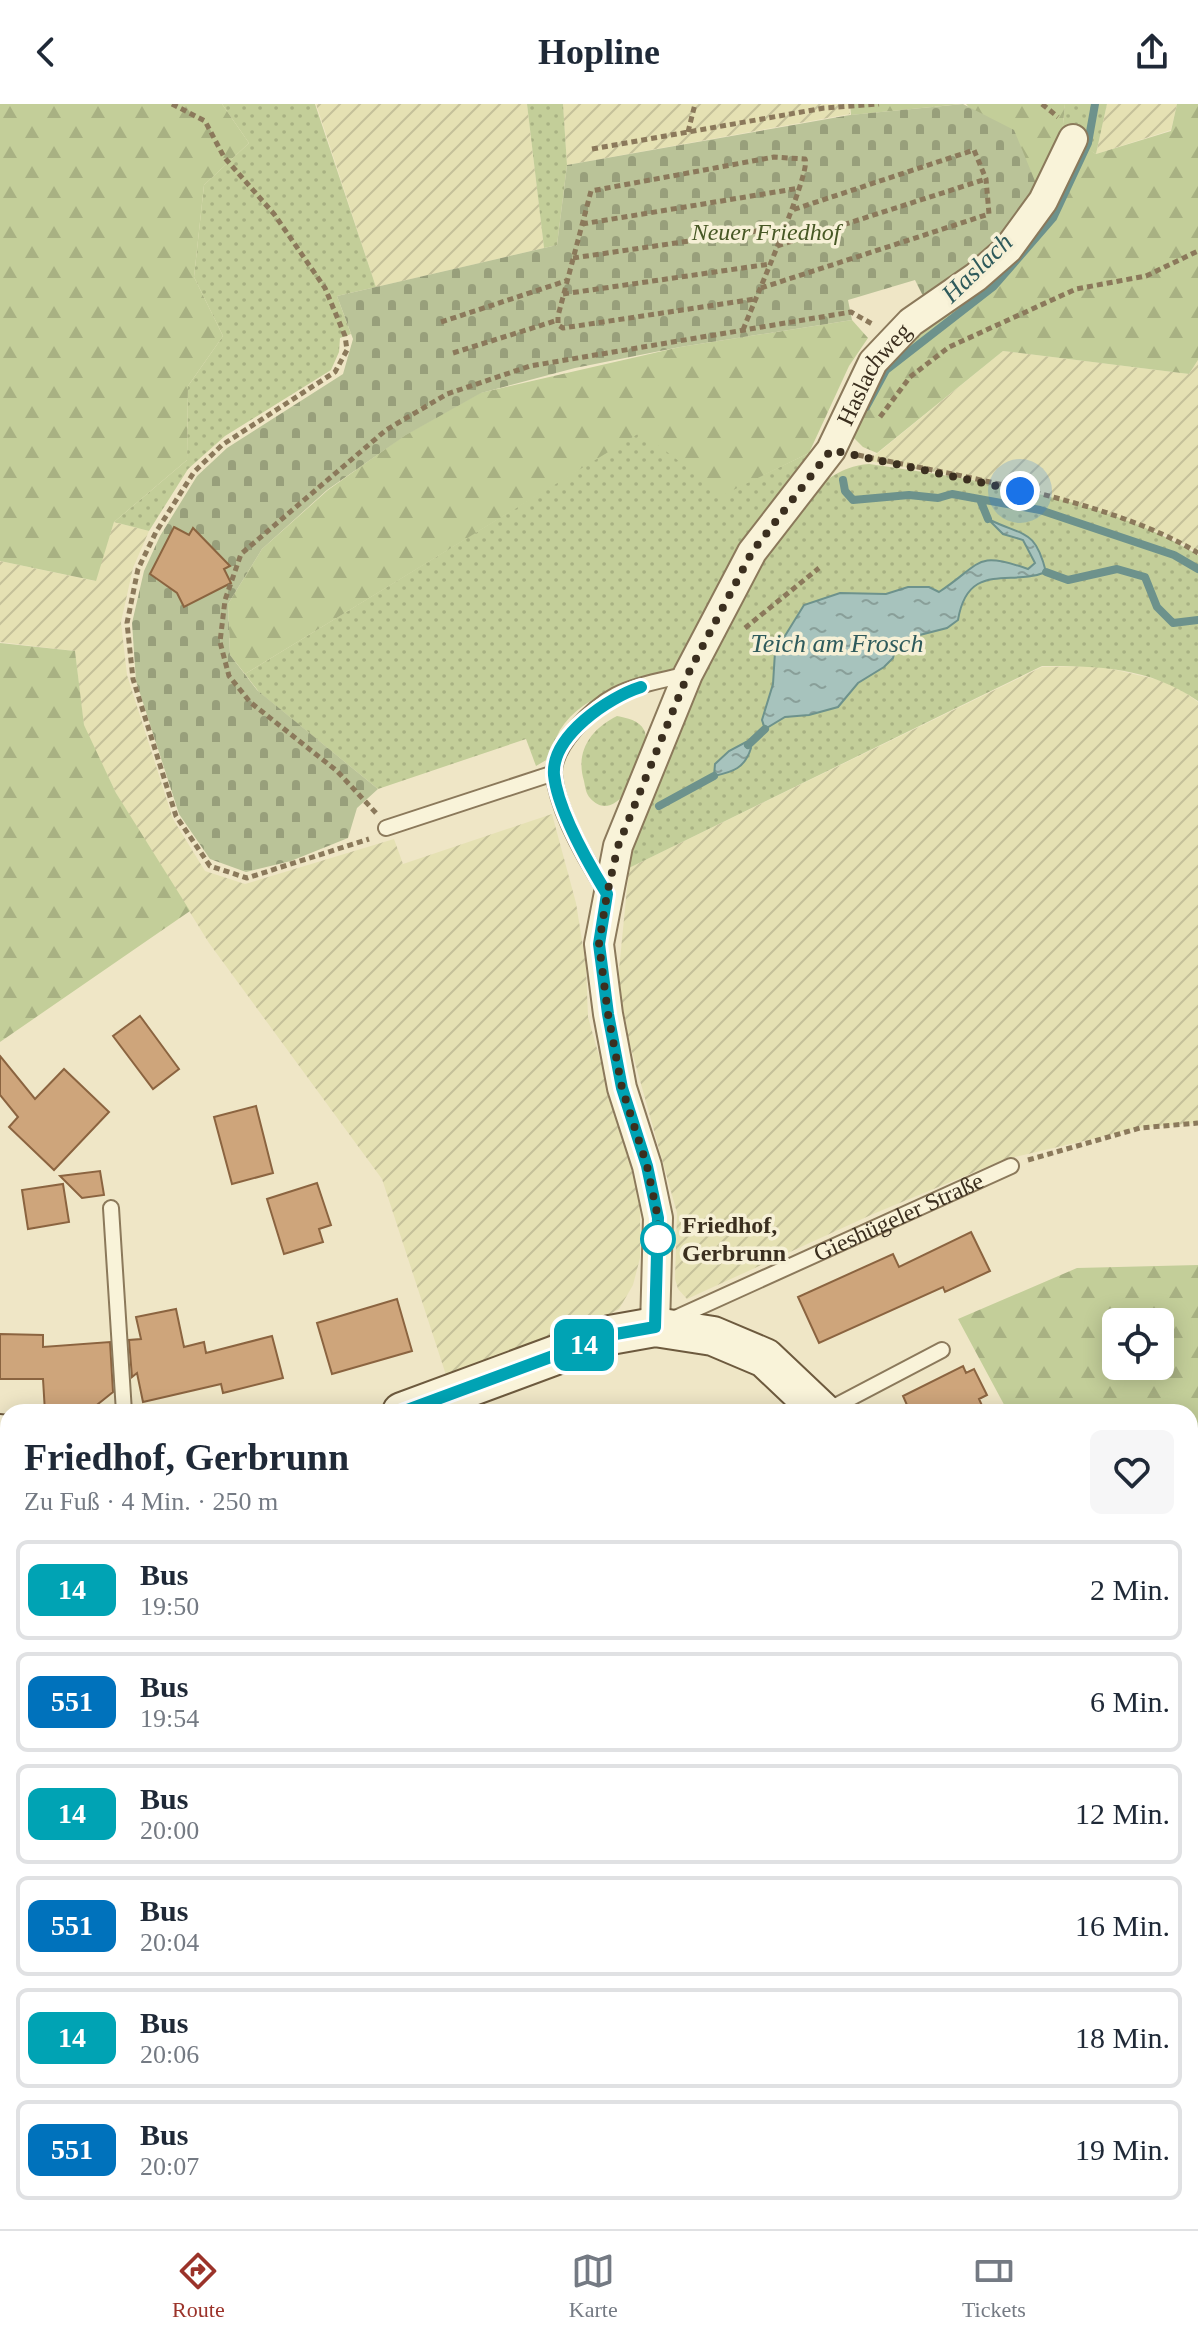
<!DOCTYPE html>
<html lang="de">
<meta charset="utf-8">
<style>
:root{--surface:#fff;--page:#f6f6f7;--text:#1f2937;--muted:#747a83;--line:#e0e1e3;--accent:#9b332a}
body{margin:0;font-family:"Times New Roman",serif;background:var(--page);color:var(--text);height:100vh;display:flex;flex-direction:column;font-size:30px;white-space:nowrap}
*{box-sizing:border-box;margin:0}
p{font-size:26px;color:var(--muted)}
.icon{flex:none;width:44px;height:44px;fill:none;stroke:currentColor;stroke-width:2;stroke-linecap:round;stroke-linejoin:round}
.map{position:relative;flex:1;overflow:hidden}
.panel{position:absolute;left:0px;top:1300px;width:1198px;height:826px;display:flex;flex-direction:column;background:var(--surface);border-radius:24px 24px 0 0;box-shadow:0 4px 20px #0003}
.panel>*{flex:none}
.badge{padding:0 16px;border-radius:12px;font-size:28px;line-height:52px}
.controls{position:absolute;left:1102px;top:1204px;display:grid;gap:16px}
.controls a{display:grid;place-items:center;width:72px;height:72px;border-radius:12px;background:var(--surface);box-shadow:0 4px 20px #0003;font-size:40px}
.you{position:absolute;width:40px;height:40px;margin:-20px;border:6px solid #fff;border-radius:50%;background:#1a73e8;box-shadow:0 0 0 12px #1a73e833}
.map>.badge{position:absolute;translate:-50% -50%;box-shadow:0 0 0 4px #fff}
.round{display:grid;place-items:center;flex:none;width:84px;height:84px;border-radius:12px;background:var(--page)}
.head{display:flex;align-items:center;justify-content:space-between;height:136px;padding:0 24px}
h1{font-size:38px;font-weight:800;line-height:60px}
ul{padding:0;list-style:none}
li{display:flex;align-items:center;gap:24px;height:100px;margin:0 16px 12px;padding:0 8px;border:4px solid var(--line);border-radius:12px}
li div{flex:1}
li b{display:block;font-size:30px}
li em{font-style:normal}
li .badge{min-width:88px;font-weight:700;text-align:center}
header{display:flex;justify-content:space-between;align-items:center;height:104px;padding:0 24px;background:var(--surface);font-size:36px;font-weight:800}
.tabs{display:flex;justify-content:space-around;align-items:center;height:112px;border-top:2px solid var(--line);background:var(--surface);font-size:22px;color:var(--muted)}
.tabs a{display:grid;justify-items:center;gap:4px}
.tabs .on{color:var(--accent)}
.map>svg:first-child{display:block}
.farmland{fill:url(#farmland-furrows)}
.grass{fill:url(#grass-dots)}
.forest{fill:url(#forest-firs);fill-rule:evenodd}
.cemetery{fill:url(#cemetery-stones)}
.park{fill:#c3ce99}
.water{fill:url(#water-ripples);stroke:#6d928c;stroke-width:2}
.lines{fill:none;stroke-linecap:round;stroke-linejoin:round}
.stream{stroke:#6d928c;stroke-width:8}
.building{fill:#cea57b;stroke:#8b6440;stroke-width:2}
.lane-casing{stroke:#8b795b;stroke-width:18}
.street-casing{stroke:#8b795b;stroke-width:32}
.secondary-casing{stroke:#6d5a3e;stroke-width:42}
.path{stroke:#8b795b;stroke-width:5;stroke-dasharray:6 4;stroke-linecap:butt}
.lane{stroke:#f9f3d9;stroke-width:14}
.street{stroke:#f9f3d9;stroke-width:28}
.secondary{stroke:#f9f3d9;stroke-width:38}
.line-casing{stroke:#fff;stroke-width:18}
.line{stroke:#00a3b4;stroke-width:12}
.walk{stroke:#3b2f1f;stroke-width:8;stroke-dasharray:0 14.4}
.stop-dot{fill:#fff;stroke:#00a3b4;stroke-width:4}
.labels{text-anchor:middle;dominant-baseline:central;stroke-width:7;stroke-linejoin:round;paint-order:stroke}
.park-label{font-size:24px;font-style:italic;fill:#475825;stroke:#f6f0d6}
.street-label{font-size:24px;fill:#3b2f1f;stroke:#f6f0d6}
.stop-label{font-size:24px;font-weight:bold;fill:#3b2f1f;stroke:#f6f0d6;text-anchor:start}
.water-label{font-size:26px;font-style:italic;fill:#2e5a5b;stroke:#f6f0d6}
</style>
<header><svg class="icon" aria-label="back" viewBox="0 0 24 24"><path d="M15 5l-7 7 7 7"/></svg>Hopline<svg class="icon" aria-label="share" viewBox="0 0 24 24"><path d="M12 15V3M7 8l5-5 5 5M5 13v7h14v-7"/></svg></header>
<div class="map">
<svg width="1198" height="2125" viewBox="0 0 1198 2125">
<defs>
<pattern id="farmland-furrows" width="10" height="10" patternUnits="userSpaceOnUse" patternTransform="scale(2)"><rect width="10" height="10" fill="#e5e1b3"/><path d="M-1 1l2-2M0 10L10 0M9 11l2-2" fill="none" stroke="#c5c19a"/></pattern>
<pattern id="grass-dots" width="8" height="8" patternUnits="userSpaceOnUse" patternTransform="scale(2)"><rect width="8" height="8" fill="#c3ce99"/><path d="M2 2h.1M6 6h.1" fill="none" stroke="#a8b183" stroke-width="1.8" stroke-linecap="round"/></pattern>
<pattern id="forest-firs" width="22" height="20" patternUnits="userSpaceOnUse" patternTransform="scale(2)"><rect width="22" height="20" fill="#c3ce99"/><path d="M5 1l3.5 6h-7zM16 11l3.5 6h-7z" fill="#a8b183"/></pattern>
<pattern id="cemetery-stones" width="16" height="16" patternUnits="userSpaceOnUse" patternTransform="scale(2)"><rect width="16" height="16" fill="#bac398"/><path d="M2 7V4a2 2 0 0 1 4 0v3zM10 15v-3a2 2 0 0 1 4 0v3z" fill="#989f7b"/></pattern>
<pattern id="water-ripples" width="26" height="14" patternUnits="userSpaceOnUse" patternTransform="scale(2)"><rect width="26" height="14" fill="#a7c3bd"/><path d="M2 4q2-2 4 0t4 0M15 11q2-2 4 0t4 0" fill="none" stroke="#899f99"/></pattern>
</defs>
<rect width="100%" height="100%" fill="#efe6c6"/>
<path class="farmland" d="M316,0H527L544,144L376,183Z
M563,0H849L850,10L567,61Z
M1107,0H1177L1171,26L1096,50Z
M1003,247L1189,270L1198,256V449L1172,433L1084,403L959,372L868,357Z
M114,418L149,427L133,464L121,518L127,571L173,715L205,767L245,780L394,735L403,760L552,710L576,799L586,861L588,913L640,1096V1154L633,1181L619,1205L600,1216L446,1271L382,1075L209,839L117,691L84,623L75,547L0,538V457L95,477Z
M1099,562L1172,579L1198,598V1019L1139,1024L1006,1055L873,1110L687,1195L678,1185L675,1175L677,1109L629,937L618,876L629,764L1042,563Z
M1190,1851L1198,1863V2125H1055L1056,2118H1190Z"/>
<path class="grass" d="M222,0H315L376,183L337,192L351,230L340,234L339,248L331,266L225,332L188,365L149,427L114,418L187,356L188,282L223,232L194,173L204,81L249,39Z
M527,0H563L567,61L557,141L544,144Z
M1065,0H1107L1096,50L1062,30Z
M641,327L723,390L809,349L681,562C641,575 584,588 560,626C555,635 552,646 548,655L536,662L526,635L378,685L259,588L245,570Z
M869,360C974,375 1106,394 1198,451V597C1149,563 1099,562 1042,562L629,764C647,679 693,589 732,511C745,487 755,458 771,435C794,404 828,362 869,360Z
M617,612C627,614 639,616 644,626C654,643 620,728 590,694C586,690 585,682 584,677C575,647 591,625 617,612Z
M0,1940L8,1941V2118H236L234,2125H4Z"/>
<path class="forest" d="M0,0H222L249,39L204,81L194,173L223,232L188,282L187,356L114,418L96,477L0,457Z
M850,0H962L851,11Z
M966,0H1065L1062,30L1037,82Z
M1177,0H1198V256L1189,270L1003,247L877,349L863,343L849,329L870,274L1078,38L1096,50L1171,27Z
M852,216L868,234L849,262L809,349L723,391L641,328L245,570L230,551L228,500L262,445L328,386L405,331L480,289L680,243Z
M0,539L75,547L84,621L116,689L190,807L0,938Z
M1198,1161V1481H1190V1308H1008L958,1215L1077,1164ZM1116,1218H1160V1262H1116Z
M236,2118H765L764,2125H234Z"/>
<path class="cemetery" d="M963,0L1014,26L1037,82L989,147L924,194L915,176L848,196L852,216L680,243L575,264L481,289L406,331L327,386L262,445L228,500L230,551L257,586L378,685L357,704L348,734L291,757L246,768L210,755L179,710L136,577L132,519L144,467L160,432L197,372L227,344L343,270L353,235L337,192L557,141L567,61L850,11Z"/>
<path class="park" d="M1198,1647V1810L1190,1798V1654Z
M810,2118H1016L1015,2125H810Z"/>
<path class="water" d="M988,415C1024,433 1035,424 1046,468C1011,483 968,456 958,516L947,524L908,534L896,543L893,554L884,563L858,579L838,603L809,611L785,613L765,625L762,616L773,580L775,548L804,501L840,489L886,490L908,483H929L939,488C982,460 974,446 1028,465L1035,459L1023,436L1003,430Z
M746,638L751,644C745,664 733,668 714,672L715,660L729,647Z"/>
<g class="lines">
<path class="stream" d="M866,303L886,266L994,182L1053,114L1088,39L1095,0
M843,376L845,387L853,396L909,391L938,394L952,390L1040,406L1174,451L1198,465
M981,398L988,415
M1046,468L1068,476L1117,465L1145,473L1157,503L1173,519L1198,516
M748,641L765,625
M659,702L714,672
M1190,1481H1198
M795,2125V2118"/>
</g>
<path class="building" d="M174,423L189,431L193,424L230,462L224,465L231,479L184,503L177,489L150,470Z
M140,912L179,965L153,985L113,932Z
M0,952L35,995L64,965L109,1008L54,1066L9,1023L18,1013L0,991Z
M256,1002L273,1069L232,1080L214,1013Z
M100,1067L104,1091L82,1094L60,1072Z
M317,1079L331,1121L319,1125L323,1138L284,1150L267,1095Z
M63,1080L69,1118L28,1125L22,1086Z
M971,1128L990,1167L945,1188L943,1183L819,1239L798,1193L893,1150L899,1163Z
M397,1195L412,1247L332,1270L317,1219Z
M176,1205L184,1243L204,1238L206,1249L272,1232L283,1274L223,1289L221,1280L143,1298L137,1269L132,1273L129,1236L141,1235L136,1213Z
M0,1230L43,1231V1243L110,1238L113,1288L88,1308H45L43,1275H0Z
M963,1262L966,1269L974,1265L987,1291L979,1295L985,1308H910L903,1292Z"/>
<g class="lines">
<g class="lane-casing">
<g id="lane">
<path d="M386,724L554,669"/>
<path d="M607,789C587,758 558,709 554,671C552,642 593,603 616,591C637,580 665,576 688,570"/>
<path d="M111,1104L124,1308"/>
<path id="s1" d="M669,1217L1011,1062"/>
<path d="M824,1308L942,1246"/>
</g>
</g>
<g class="street-casing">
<g id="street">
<path id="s2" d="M655,1223L658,1114L647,1062L622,984L608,910L599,840L618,742L688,570L752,448L831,346L873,258L911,218L976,173L1008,145L1043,97L1073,35"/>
<path d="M0,1622L8,1623"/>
<path d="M1190,1825L1198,1837"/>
<path d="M0,1831L8,1830"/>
</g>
</g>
<g class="secondary-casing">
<path id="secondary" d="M402,1308L610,1231L655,1223L713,1232L765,1254L822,1308
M0,1330L8,1331
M1045,2125L1046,2118"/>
</g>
<path class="path" d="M172,0L205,17L224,53L274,110L325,184L345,232L347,246L335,268L222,341L194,368L156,428L138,465L127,519L133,575L176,712L210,762L247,774L369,735
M1042,0L1058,13
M688,28L695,0
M592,45L824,4L879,0
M582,120L800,84
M777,142L986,75
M573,154L785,123
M761,184L989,110L986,75L974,46L792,106
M563,190L770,160
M441,218L566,177
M743,226C752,202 812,67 805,55L774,53L591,87L558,212V221L563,224L755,195
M453,249L558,216
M880,313L910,273L949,243L1076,185L1146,172L1198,147
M858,351C958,372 1112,396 1198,449
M745,524L819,464
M376,709L337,667L250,598L229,572L220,538L225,496L241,450L386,326L447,290L530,262L851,208L874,221
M1028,1056L1140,1024L1198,1019
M1190,1638L1198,1631
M1190,2102L1197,2125
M240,2125L241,2118
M764,2125L765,2118"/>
<use href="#lane" class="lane"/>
<use href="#street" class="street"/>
<use href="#secondary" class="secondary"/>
</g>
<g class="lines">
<g class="line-casing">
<path id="line" d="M402,1308L610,1231L655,1223L658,1114L647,1062L622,984L608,910L599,840L607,790C588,759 558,707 554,671C551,632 609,593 641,583"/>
</g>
<use href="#line" class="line"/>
<path class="walk" d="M658,1135V1114L647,1062L622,984L608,910L599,840L607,790L618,742L688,570L752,448L831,346L1020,387"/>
</g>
<circle class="stop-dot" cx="658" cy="1135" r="16"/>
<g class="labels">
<g class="park-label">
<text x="766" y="128">Neuer Friedhof</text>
</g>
<g class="street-label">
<text stroke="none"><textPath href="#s2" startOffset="1030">Haslachweg</textPath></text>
<text stroke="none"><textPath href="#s1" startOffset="252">Gieshügeler Straße</textPath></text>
</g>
<g class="stop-label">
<text x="682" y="1121">Friedhof,<tspan x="682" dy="28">Gerbrunn</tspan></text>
</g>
<g class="water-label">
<text transform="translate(977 164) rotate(-44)">Haslach</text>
<text x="837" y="539">Teich am Frosch</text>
</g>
</g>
</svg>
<div class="controls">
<a><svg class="icon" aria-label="locate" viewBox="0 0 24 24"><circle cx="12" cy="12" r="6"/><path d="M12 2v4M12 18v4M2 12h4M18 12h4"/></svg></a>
</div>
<div class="you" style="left:1020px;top:387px"></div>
<b class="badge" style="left:584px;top:1241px;background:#00a3b4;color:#fff">14</b>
<section class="panel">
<div class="head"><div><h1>Friedhof, Gerbrunn</h1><p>Zu Fuß · 4 Min. · 250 m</p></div><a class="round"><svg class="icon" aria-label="heart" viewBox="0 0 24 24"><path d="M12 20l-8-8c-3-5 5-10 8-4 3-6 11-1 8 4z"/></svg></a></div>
<ul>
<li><span class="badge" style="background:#00a3b4;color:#fff">14</span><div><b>Bus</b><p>19:50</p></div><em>2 Min.</em></li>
<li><span class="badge" style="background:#0072bc;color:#fff">551</span><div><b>Bus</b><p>19:54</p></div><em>6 Min.</em></li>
<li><span class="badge" style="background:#00a3b4;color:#fff">14</span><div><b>Bus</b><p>20:00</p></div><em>12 Min.</em></li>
<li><span class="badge" style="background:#0072bc;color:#fff">551</span><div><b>Bus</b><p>20:04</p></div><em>16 Min.</em></li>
<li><span class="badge" style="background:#00a3b4;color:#fff">14</span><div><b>Bus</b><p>20:06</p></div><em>18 Min.</em></li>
<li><span class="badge" style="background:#0072bc;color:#fff">551</span><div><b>Bus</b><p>20:07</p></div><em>19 Min.</em></li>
</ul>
</section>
</div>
<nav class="tabs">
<a class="on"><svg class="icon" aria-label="directions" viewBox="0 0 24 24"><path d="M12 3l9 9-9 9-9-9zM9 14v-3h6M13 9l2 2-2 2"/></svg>Route</a>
<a><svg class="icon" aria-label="map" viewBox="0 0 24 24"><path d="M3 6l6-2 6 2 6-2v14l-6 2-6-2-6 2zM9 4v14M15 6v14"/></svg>Karte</a>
<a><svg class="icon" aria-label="tickets" viewBox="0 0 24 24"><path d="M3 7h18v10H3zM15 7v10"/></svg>Tickets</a>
</nav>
